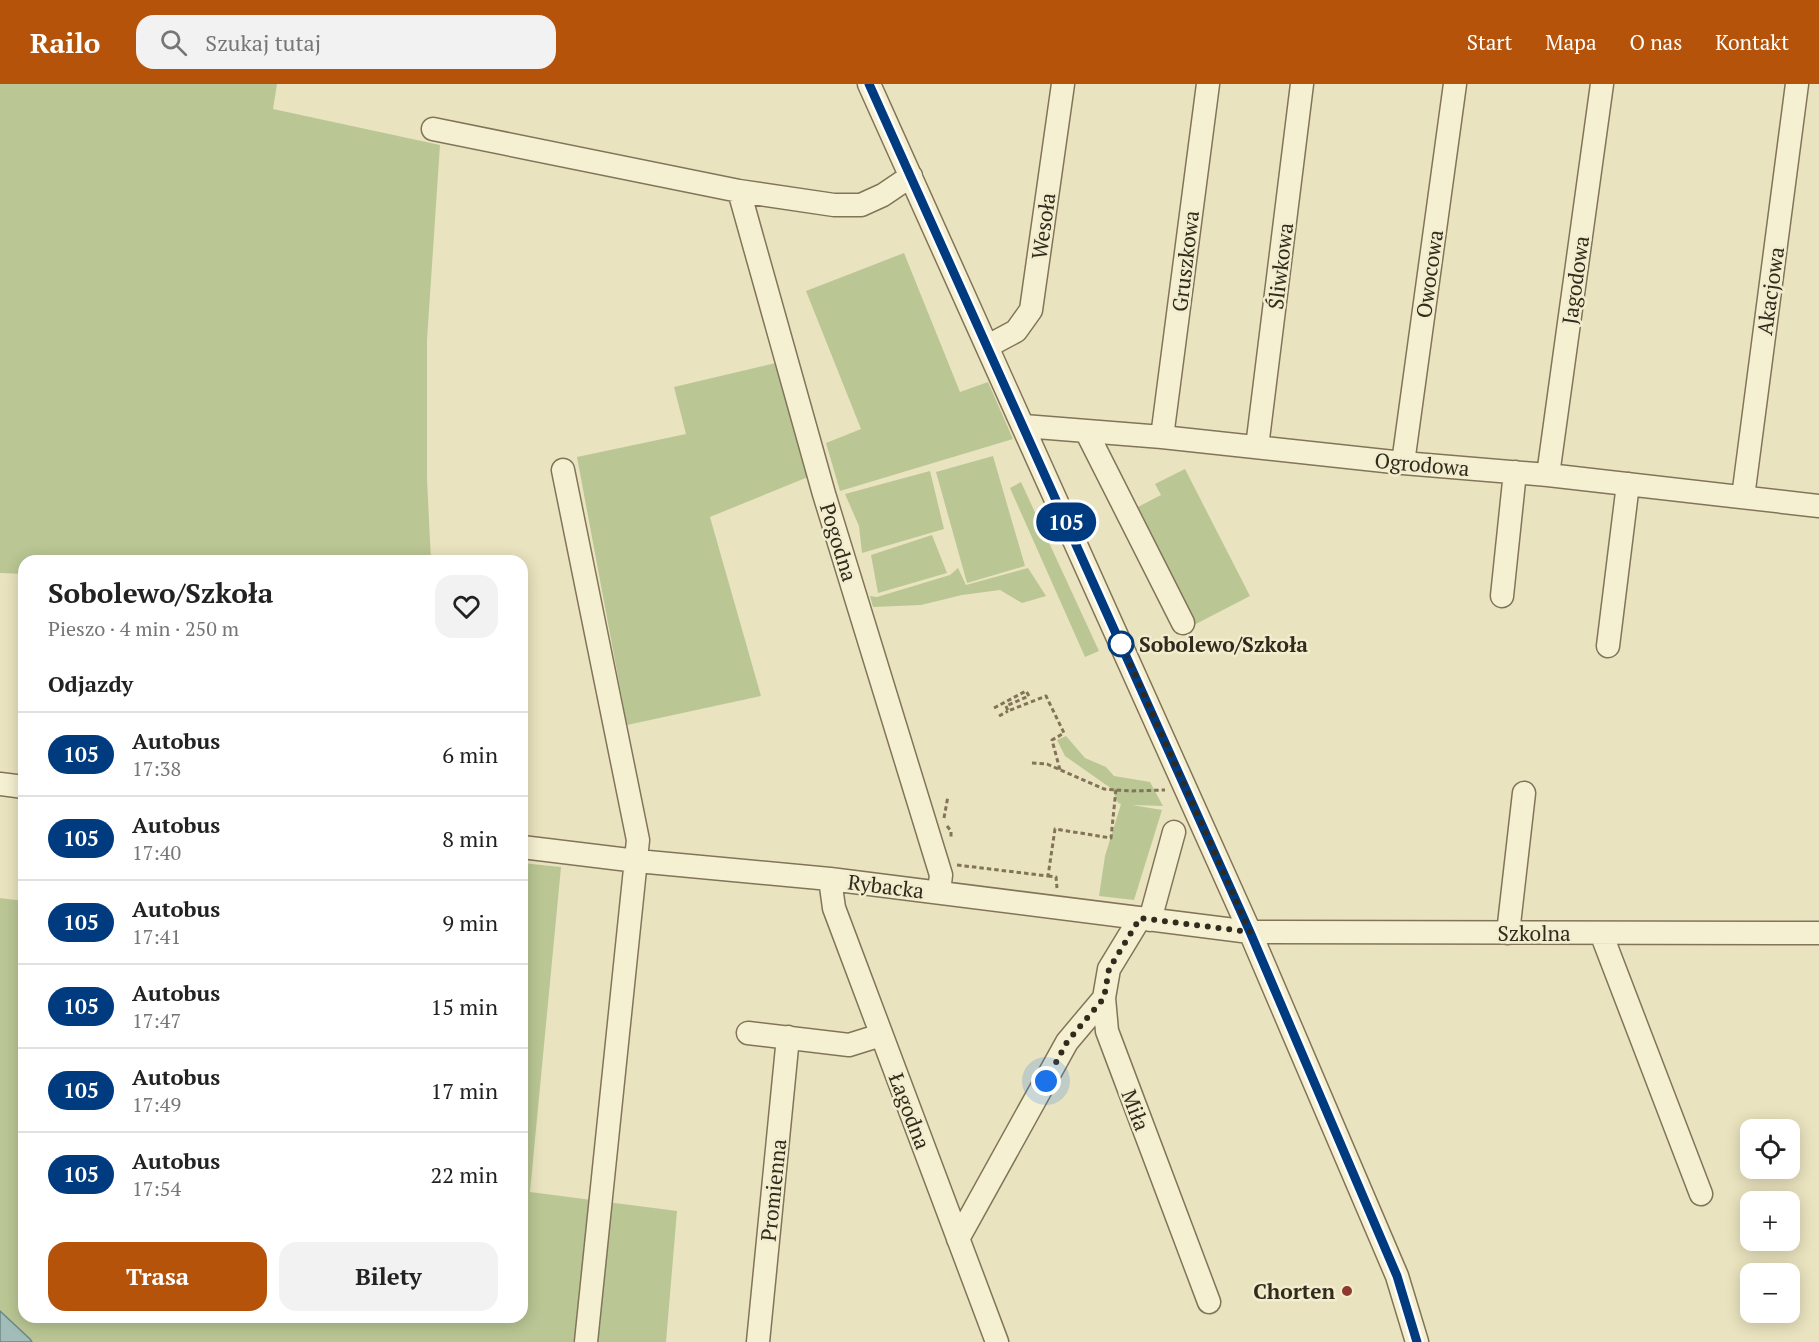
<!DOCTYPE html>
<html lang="pl">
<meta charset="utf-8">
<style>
:root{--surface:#fff;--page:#f2f2f2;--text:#222;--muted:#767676;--line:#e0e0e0;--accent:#b45309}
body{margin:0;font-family:"PT Serif",serif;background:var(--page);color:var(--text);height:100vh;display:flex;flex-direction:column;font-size:22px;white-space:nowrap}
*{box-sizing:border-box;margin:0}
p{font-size:20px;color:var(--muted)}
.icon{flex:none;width:33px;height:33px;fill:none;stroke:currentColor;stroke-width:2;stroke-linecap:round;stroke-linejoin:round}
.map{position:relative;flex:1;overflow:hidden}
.sheet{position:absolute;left:18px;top:471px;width:510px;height:768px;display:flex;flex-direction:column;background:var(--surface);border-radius:18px;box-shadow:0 3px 15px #0003}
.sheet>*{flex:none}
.badge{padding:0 12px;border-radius:20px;font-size:21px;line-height:39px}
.buttons{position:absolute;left:1740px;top:1035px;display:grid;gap:12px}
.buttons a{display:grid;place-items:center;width:60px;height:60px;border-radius:12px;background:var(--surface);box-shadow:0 3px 15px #0003;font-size:30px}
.you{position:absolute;width:30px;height:30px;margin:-15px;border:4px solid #fff;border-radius:50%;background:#1a73e8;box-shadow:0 0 0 9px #1a73e833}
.map>.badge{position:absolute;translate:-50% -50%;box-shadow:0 0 0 3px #fff}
h2{padding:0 30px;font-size:22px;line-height:54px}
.round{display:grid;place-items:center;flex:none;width:63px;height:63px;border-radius:18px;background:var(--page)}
.overview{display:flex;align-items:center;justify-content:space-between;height:102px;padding:0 30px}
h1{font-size:28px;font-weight:800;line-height:45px}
.cta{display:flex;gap:12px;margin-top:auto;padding:12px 30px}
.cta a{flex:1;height:69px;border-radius:18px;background:var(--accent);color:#fff;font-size:24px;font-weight:800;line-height:69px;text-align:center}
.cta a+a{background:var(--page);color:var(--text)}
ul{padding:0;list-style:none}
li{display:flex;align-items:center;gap:18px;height:84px;padding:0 30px;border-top:2px solid var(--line)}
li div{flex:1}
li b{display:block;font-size:22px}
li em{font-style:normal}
li .badge{min-width:66px;font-weight:700;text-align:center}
header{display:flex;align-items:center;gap:36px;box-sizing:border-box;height:84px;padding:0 30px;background:var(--accent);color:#fff}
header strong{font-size:28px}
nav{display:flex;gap:33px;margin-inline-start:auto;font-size:21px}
.search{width:420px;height:54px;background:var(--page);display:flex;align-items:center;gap:15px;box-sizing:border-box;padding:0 21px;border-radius:18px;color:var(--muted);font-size:22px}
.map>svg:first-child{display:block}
.green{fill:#bac794}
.water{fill:#a2bdb8;stroke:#6a8986;stroke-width:1.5}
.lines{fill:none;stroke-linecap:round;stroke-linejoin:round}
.minor-casing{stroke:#827459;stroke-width:25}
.path{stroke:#827459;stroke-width:3;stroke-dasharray:4.5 3;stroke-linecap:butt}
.minor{stroke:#f6f0d2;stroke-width:22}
.line-casing{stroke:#fff;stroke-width:14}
.line{stroke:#003b80;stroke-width:9}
.walk{stroke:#322a1c;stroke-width:6;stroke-dasharray:0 10.8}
.stop-dot{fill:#fff;stroke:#003b80;stroke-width:3}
.poi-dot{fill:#8d392d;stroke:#f2edce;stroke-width:2}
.labels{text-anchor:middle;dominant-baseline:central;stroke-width:5;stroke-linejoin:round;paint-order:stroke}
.street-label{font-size:21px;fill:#322a1c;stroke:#f2edce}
.stop-label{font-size:21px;font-weight:bold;fill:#322a1c;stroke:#f2edce;text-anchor:start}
.poi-label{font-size:21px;font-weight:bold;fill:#322a1c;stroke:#f2edce;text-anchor:end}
</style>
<header>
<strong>Railo</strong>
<div class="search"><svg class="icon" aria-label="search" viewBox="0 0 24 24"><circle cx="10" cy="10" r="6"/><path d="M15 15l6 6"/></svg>Szukaj tutaj</div>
<nav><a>Start</a><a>Mapa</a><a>O nas</a><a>Kontakt</a></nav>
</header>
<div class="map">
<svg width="1819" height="1258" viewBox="0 0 1819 1258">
<rect width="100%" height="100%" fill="#eae3bf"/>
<path class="green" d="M0,0H277L273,25L440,61L427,256V395L431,477H24V490L0,489Z
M904,169L960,308L988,298L1013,355L840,407L826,359L861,345L806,207Z
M780,278L808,393L710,433L761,612L627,641L577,373L686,350L674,303Z
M993,372L1025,482L967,499L936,388Z
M1185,385L1250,512L1194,541L1134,425L1161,411L1155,400Z
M930,387L944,445L862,469L859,442L845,410Z
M1021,398L1099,567L1085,573L1010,404Z
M932,451L947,489L878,509L871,471Z
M958,484L966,501L1028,484L1046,512L1022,519L1000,506L962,511L921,521L873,523L870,512L877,513L950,491Z
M1066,652L1085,674L1106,683L1114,692L1150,698L1163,722L1132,721L1162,726L1134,816L1099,812L1105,772L1121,720L1118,719L1112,705L1065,672L1057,656Z
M522,779L561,783L530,1108L677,1127L666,1258H0V814L24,817V1233H522Z"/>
<path class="water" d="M0,1227L30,1255L32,1258H0Z"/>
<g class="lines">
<g class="minor-casing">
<path id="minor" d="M869,0L1250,848L1397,1192L1417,1258
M433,45L739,107L834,121H861L883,111L911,92
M739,107L824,410L941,791L939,808
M988,262L1016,247L1031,226L1063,0
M1024,342L1162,353L1403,379L1548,391L1819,422
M1086,347L1183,539
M1162,353L1208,0
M1257,363L1302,0
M1403,379L1455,0
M563,386L638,756L586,1258
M1548,391L1602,0
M1743,413L1797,0
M1502,512L1515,388
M1608,562L1628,400
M0,700L24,703
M522,763L637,777L830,795L1250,848L1819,849
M830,795L834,824L997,1258
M1140,834L1109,885L1104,914L1107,947L1209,1218
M1150,836L1174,748
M1508,849L1524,709
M1601,849L1701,1110
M748,949L849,961L881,951
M958,1155L1067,958L1104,914
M758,1258L788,953"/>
</g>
<path class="path" d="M1006,622L1008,627L1046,612L1064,649L1052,656L1060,686
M994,624L1026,607L1029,612L1006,622
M999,632L1008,627
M1032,679L1047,680L1104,705L1131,707L1165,706
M944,734L948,712
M947,742L951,747V755
M957,781L1048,792L1055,745L1111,754L1116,705
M1048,792L1056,793L1057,804"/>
<use href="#minor" class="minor"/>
</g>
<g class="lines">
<g class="line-casing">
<path id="line" d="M869,0L1250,848L1397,1192L1417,1258"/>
</g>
<use href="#line" class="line"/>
<path class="walk" d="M1046,997L1067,958L1104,914L1109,885L1140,834L1250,848L1120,557L1121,560"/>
</g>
<circle class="stop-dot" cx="1121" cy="560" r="12"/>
<circle class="poi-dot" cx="1347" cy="1207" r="6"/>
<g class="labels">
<g class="street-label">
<text transform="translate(1043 142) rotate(-82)">Wesoła</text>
<text transform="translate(1185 177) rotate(-83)">Gruszkowa</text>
<text transform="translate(1280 182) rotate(-83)">Śliwkowa</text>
<text transform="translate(1429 190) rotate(-82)">Owocowa</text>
<text transform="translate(1575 196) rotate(-82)">Jagodowa</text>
<text transform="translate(1770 207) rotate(-82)">Akacjowa</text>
<text transform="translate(1422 380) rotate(5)">Ogrodowa</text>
<text transform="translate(839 458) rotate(73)">Pogodna</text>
<text transform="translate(886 802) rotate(7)">Rybacka</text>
<text x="1534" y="849">Szkolna</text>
<text transform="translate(1136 1026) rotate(69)">Miła</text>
<text transform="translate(910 1027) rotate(69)">Łagodna</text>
<text transform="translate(773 1106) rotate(-84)">Promienna</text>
</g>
<g class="stop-label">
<text x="1139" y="560">Sobolewo/Szkoła</text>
</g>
<g class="poi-label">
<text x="1335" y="1207">Chorten</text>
</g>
</g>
</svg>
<div class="buttons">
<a><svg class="icon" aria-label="locate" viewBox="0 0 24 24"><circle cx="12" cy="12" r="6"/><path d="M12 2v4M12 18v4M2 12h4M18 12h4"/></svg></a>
<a>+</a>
<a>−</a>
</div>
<div class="you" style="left:1046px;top:997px"></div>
<b class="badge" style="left:1066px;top:438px;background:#003b80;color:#fff">105</b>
<section class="sheet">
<div class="overview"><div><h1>Sobolewo/Szkoła</h1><p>Pieszo · 4 min · 250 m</p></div><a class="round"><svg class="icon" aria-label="heart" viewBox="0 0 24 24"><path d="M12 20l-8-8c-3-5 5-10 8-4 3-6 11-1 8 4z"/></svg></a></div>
<h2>Odjazdy</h2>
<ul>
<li><span class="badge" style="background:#003b80;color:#fff">105</span><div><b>Autobus</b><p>17:38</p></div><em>6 min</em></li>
<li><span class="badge" style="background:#003b80;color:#fff">105</span><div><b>Autobus</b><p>17:40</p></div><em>8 min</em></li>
<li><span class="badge" style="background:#003b80;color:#fff">105</span><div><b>Autobus</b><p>17:41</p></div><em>9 min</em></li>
<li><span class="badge" style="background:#003b80;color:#fff">105</span><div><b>Autobus</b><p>17:47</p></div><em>15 min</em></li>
<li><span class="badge" style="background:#003b80;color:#fff">105</span><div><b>Autobus</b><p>17:49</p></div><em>17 min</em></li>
<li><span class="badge" style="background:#003b80;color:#fff">105</span><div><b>Autobus</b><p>17:54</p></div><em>22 min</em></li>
</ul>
<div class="cta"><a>Trasa</a><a>Bilety</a></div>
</section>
</div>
